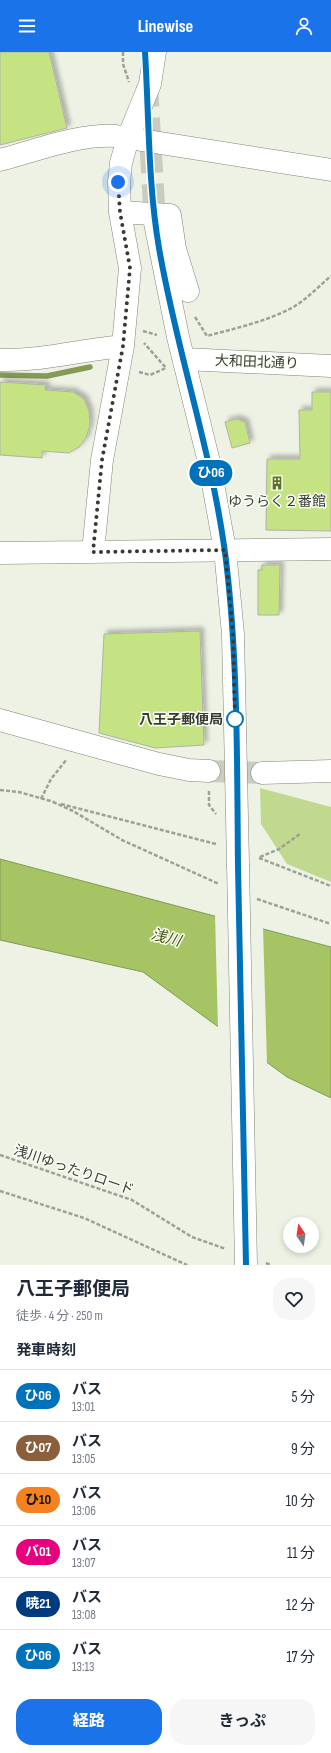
<!DOCTYPE html>
<html lang="ja">
<meta charset="utf-8">
<style>
:root{--surface:#fff;--page:#f6f6f7;--text:#1f2937;--muted:#747a83;--line:#e0e1e3;--accent:#1a73e8}
body{margin:0;font-family:"Sofia Sans Condensed","Noto Sans JP",sans-serif;background:var(--page);color:var(--text);height:100vh;display:flex;flex-direction:column;font-size:15px;white-space:nowrap}
*{box-sizing:border-box;margin:0}
p{font-size:13px;color:var(--muted)}
.icon{flex:none;width:22px;height:22px;fill:none;stroke:currentColor;stroke-width:2;stroke-linecap:round;stroke-linejoin:round}
.map{position:relative;height:1213px;overflow:hidden}
.sheet{display:flex;flex-direction:column;background:var(--surface);flex:1}
.sheet>*{flex:none}
.badge{padding:0 8px;border-radius:13px;font-size:14px;line-height:26px}
.needle{width:26px;rotate:347deg}
.fabs{position:absolute;left:283px;top:1165px;display:grid;gap:8px}
.fabs a{display:grid;place-items:center;width:36px;height:36px;border-radius:50%;background:var(--surface);box-shadow:0 2px 6px #0003;font-size:20px}
.you{position:absolute;width:20px;height:20px;margin:-10px;border:3px solid #fff;border-radius:50%;background:#1a73e8;box-shadow:0 0 0 6px #1a73e833}
.map>.badge{position:absolute;translate:-50% -50%;box-shadow:0 0 0 2px #fff}
h2{padding:0 16px;font-size:15px;line-height:36px}
.round{display:grid;place-items:center;flex:none;width:42px;height:42px;border-radius:16px;background:var(--page)}
.headline{display:flex;align-items:center;justify-content:space-between;height:68px;padding:0 16px}
h1{font-size:19px;font-weight:700;line-height:30px}
.cta{display:flex;gap:8px;margin-top:auto;padding:8px 16px}
.cta a{flex:1;height:46px;border-radius:16px;background:var(--accent);color:#fff;font-size:16px;font-weight:700;line-height:46px;text-align:center}
.cta a+a{background:var(--page);color:var(--text)}
ul{padding:0;list-style:none}
li{display:flex;align-items:center;gap:12px;height:52px;padding:0 16px;border-top:1px solid var(--line)}
li div{flex:1}
li b{display:block;font-size:15px}
li em{font-style:normal}
li .badge{min-width:44px;font-weight:700;text-align:center}
header{display:flex;justify-content:space-between;align-items:center;height:52px;padding:0 16px;background:var(--accent);color:#fff;font-size:18px;font-weight:700}
.map>svg:first-child{display:block}
.green{fill:#c0d98e}
.water{fill:#a6c464;stroke:#859a56}
.pier{fill:#edf2e4}
.lines{fill:none;stroke-linecap:round;stroke-linejoin:round}
.stream{stroke:#859a56;stroke-width:5.5}
.building{fill:#c5e383;stroke:#afb3a7;filter:url(#shadow)}
.minor-tunnel{stroke:#c9cdc1;stroke-width:22;stroke-dasharray:22 11;stroke-linecap:butt}
.minor-casing{stroke:#818579;stroke-width:23}
.path{stroke:#9da197;stroke-width:2.5;stroke-dasharray:4 2;stroke-linecap:butt}
.minor{stroke:#fff;stroke-width:22}
.minor-bridge-casing{stroke:#818579;stroke-width:23;stroke-linecap:butt}
.minor-bridge{stroke:#fff;stroke-width:22}
.line-casing{stroke:#fff;stroke-width:9}
.line{stroke:#0072bc;stroke-width:6}
.walk{stroke:#373934;stroke-width:4;stroke-dasharray:0 7.2}
.stop-dot{fill:#fff;stroke:#0072bc;stroke-width:2}
.labels{text-anchor:middle;dominant-baseline:central;stroke-width:3;stroke-linejoin:round;paint-order:stroke}
.street-label{font-size:14px;fill:#373934;stroke:#fbfff4}
.poi-label{font-size:14px;fill:#373934;stroke:#fbfff4}
.stop-label{font-size:14px;font-weight:bold;fill:#373934;stroke:#fbfff4;text-anchor:end}
.water-label{font-size:15px;font-style:italic;fill:#42540e;stroke:#fbfff4}
</style>
<header><svg class="icon" aria-label="menu" viewBox="0 0 24 24"><path d="M4 6h16M4 12h16M4 18h16"/></svg>Linewise<svg class="icon" aria-label="person" viewBox="0 0 24 24"><circle cx="12" cy="8" r="4"/><path d="M4 21q1-7 8-7t8 7"/></svg></header>
<div class="map">
<svg width="331" height="1213" viewBox="0 0 331 1213">
<defs>
<filter id="shadow"><feDropShadow dx="3.5" dy="-3.5" stdDeviation="2" flood-color="#0004"/></filter>
</defs>
<rect width="100%" height="100%" fill="#edf2e4"/>
<path class="green" d="M260,736L331,755V830L287,812L261,772Z"/>
<path class="water" d="M0,807L331,895V1046L287,1025L143,920L0,888Z"/>
<path class="pier" d="M215,862L263,875L267,1012L218,977Z"/>
<g class="lines">
<path class="stream" d="M0,323L47,324L90,315"/>
</g>
<path class="building" d="M0,0H49L67,76L0,93Z
M0,330L46,333L45,338L73,340L84,347L89,359L90,373L86,386L79,395L69,401L42,399V406L0,403Z
M312,340H331V479L266,478L267,407H300L299,358H312Z
M236,367L245,370L250,391L232,396L225,370Z
M262,513H280L279,563H258V518H262Z
M200,579L204,693L155,696L99,681L104,582Z"/>
<g class="lines">
<path class="minor-tunnel" d="M147,33L155,171
M209,719L262,721"/>
<g class="minor-casing">
<path id="minor" d="M0,108C37,98 77,82 116,84L331,118
M120,160L170,163L175,197L188,239
M155,171L178,285L209,410L225,498L233,582L238,812
M184,307L331,314
M0,308C42,309 81,298 123,294
M93,500L102,408L123,294L130,216L120,160L119,130L121,111L128,86L150,32L155,0
M0,501L331,497
M0,668L159,712L189,718L209,719
M262,721L331,719"/>
</g>
<path class="path" d="M123,0V12L129,30
M195,265L207,284C236,276 269,269 295,254C308,246 319,234 331,224
M143,279L157,283
M139,320L150,323L166,316L144,291
M0,738L19,740L54,750
M209,739V753L216,762
M41,747L51,727L67,707
M53,750L73,759L122,788L219,832
M61,752L216,792
M260,805L279,797L300,782
M259,806L331,834
M257,847L331,872
M0,1103L132,1148L192,1185L226,1197
M0,1139L84,1166L187,1213
M266,1211L271,1213"/>
<use href="#minor" class="minor"/>
<g class="minor-bridge-casing">
<path id="minor-bridge" d="M238,812L246,1213"/>
</g>
<use href="#minor-bridge" class="minor-bridge"/>
</g>
<g class="lines">
<g class="line-casing">
<path id="line" d="M145,0C149,65 148,132 159,196C178,307 217,414 228,526C238,621 237,718 238,814C240,947 244,1080 246,1213"/>
</g>
<use href="#line" class="line"/>
<path class="walk" d="M118,130L120,160L130,216L123,294L102,408L93,500L225,498L233,582L235,667"/>
</g>
<defs>
<g id="building-bare" transform="scale(1.08)"><path d="M-4-6H4V6H1V3H-1V6H-4ZM-2.5-4.3h1.7v1.8h-1.7ZM.8-4.3h1.7v1.8H.8ZM-2.5-1h1.7V.8h-1.7ZM.8-1h1.7V.8H.8Z" fill="#5b7021" stroke="#fbfff4" stroke-width="2.5" paint-order="stroke"/></g>
</defs>
<g fill-rule="evenodd">
<use href="#building-bare" x="277" y="431"/>
</g>
<circle class="stop-dot" cx="235" cy="667" r="8"/>
<g class="labels">
<g class="street-label">
<text transform="translate(257 310) rotate(2)">大和田北通り</text>
<text transform="translate(74 1118) rotate(19)">浅川ゆったりロード</text>
</g>
<g class="poi-label">
<text x="277" y="449">ゆうらく２番館</text>
</g>
<g class="stop-label">
<text x="223" y="667">八王子郵便局</text>
</g>
<g class="water-label">
<text transform="translate(166 886) rotate(15)">浅川</text>
</g>
</g>
</svg>
<div class="fabs">
<a><svg class="needle" viewBox="-14 -14 28 28"><path d="M0-13l5 13h-10z" fill="#e53935"/><path d="M0 13l5-13h-10z" fill="#747a83"/></svg></a>
</div>
<div class="you" style="left:118px;top:130px"></div>
<b class="badge" style="left:211px;top:421px;background:#0072bc;color:#fff">ひ06</b>
</div>
<section class="sheet">
<div class="headline"><div><h1>八王子郵便局</h1><p>徒歩 · 4 分 · 250 m</p></div><a class="round"><svg class="icon" aria-label="heart" viewBox="0 0 24 24"><path d="M12 20l-8-8c-3-5 5-10 8-4 3-6 11-1 8 4z"/></svg></a></div>
<h2>発車時刻</h2>
<ul>
<li><span class="badge" style="background:#0072bc;color:#fff">ひ06</span><div><b>バス</b><p>13:01</p></div><em>5 分</em></li>
<li><span class="badge" style="background:#8b5e3c;color:#fff">ひ07</span><div><b>バス</b><p>13:05</p></div><em>9 分</em></li>
<li><span class="badge" style="background:#f58220;color:#111">ひ10</span><div><b>バス</b><p>13:06</p></div><em>10 分</em></li>
<li><span class="badge" style="background:#e6007e;color:#fff">バ01</span><div><b>バス</b><p>13:07</p></div><em>11 分</em></li>
<li><span class="badge" style="background:#003b80;color:#fff">暁21</span><div><b>バス</b><p>13:08</p></div><em>12 分</em></li>
<li><span class="badge" style="background:#0072bc;color:#fff">ひ06</span><div><b>バス</b><p>13:13</p></div><em>17 分</em></li>
</ul>
<div class="cta"><a>経路</a><a>きっぷ</a></div>
</section>
